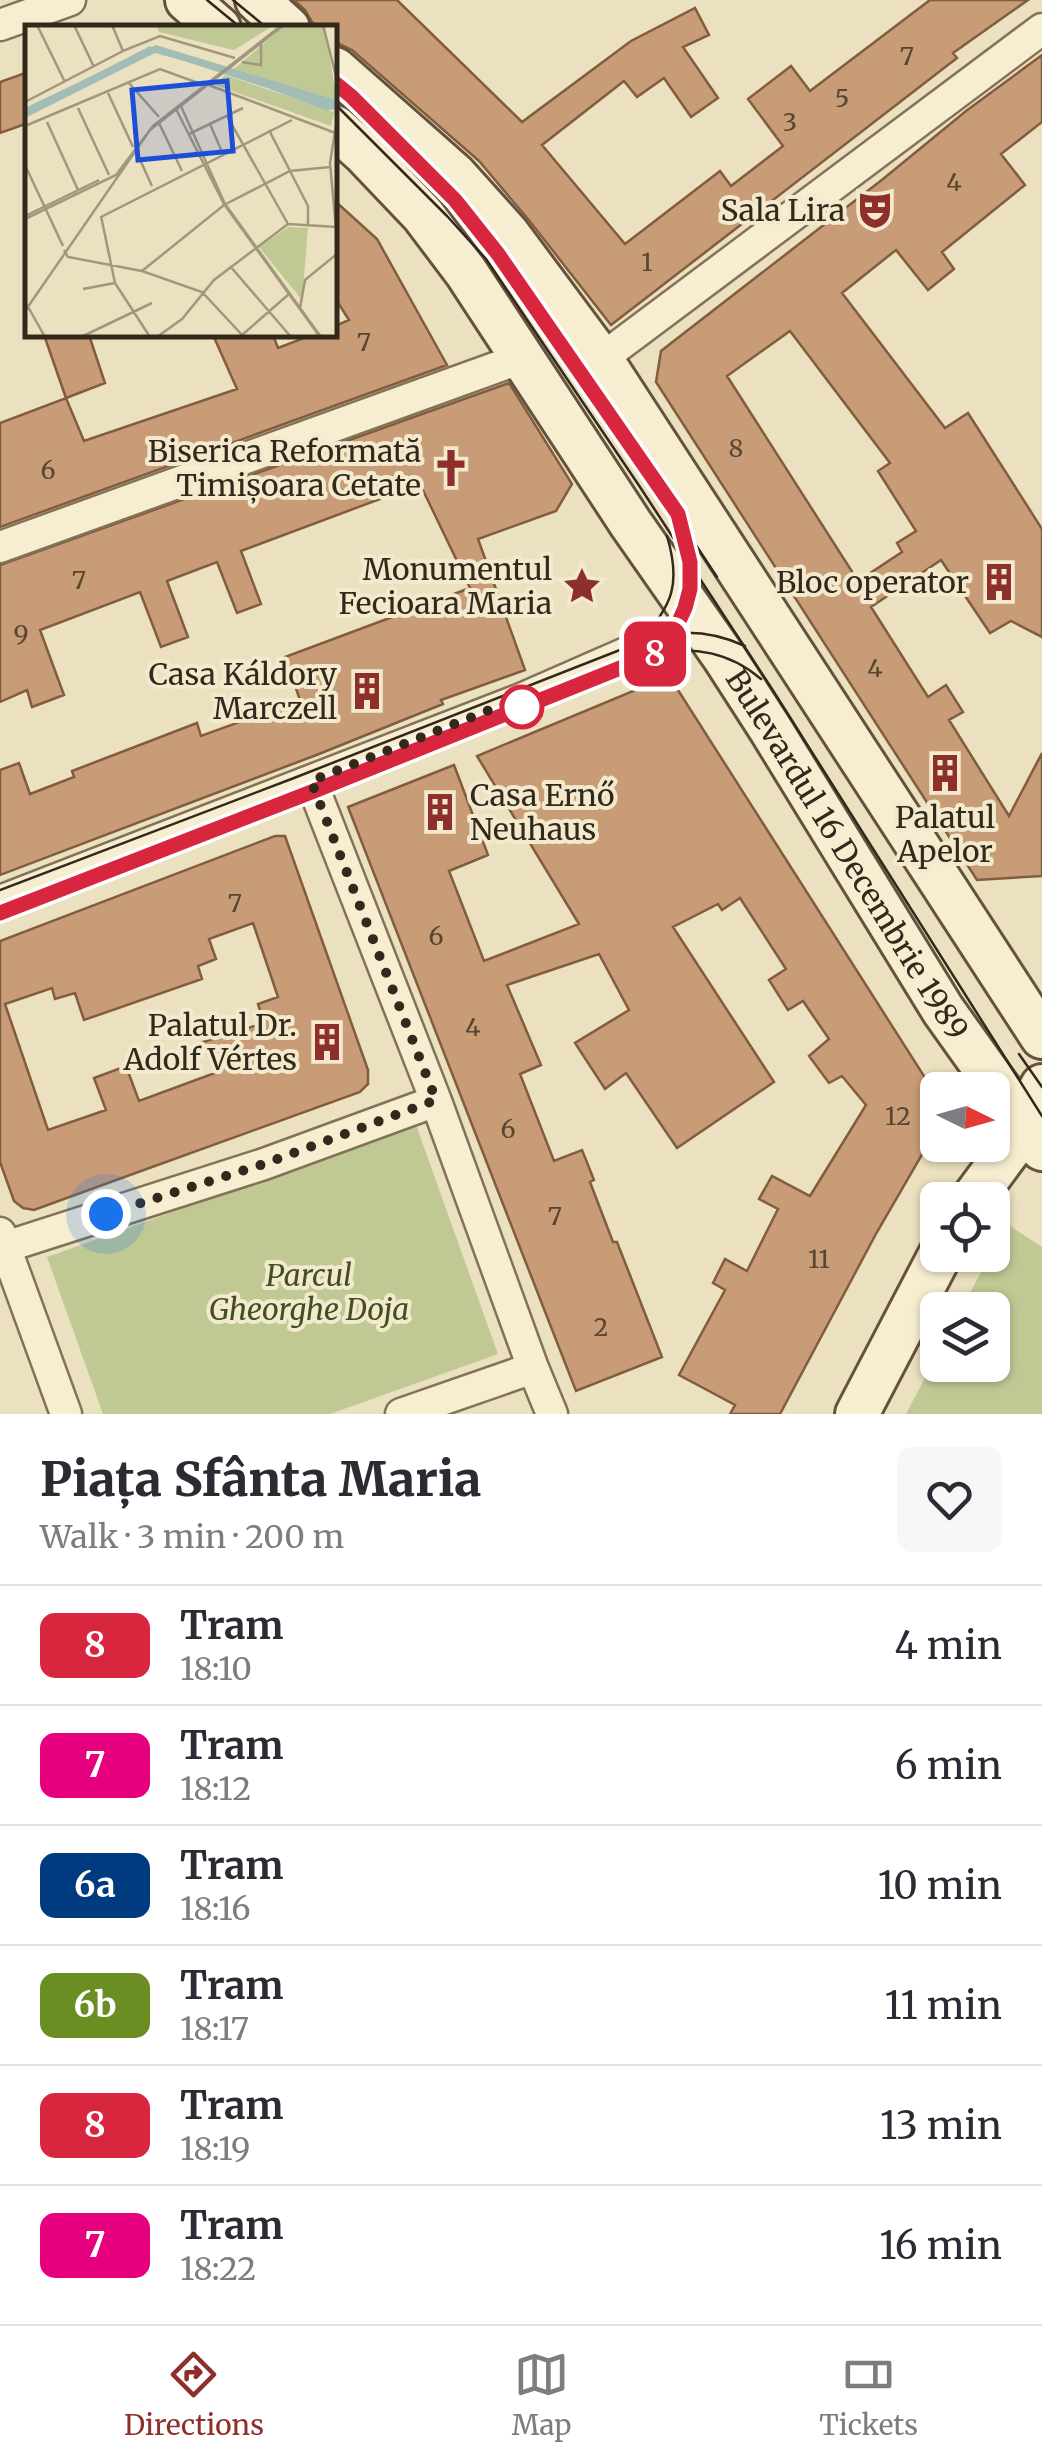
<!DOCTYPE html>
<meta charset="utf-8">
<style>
:root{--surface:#fff;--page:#f7f7f7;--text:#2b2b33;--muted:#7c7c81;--line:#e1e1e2;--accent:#8f2f2b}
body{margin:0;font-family:Merriweather,serif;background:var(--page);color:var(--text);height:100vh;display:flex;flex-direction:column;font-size:38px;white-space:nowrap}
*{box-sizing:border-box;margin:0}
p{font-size:32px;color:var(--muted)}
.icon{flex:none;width:55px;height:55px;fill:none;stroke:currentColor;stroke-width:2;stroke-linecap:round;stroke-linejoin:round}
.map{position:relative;height:1414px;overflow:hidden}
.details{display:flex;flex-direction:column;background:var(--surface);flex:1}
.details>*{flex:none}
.badge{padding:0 20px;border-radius:15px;font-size:35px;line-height:65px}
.needle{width:65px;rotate:95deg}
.controls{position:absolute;left:920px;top:1072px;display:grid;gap:20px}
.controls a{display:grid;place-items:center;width:90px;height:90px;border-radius:15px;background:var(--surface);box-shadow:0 2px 8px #0004;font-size:50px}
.you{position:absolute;width:50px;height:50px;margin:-25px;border:8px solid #fff;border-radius:50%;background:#1a73e8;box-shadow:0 0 0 15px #1a73e833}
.map>.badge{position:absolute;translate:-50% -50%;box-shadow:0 0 0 5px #fff}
.round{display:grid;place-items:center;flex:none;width:105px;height:105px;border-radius:15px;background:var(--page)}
.head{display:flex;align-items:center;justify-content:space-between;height:170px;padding:0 40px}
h1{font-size:48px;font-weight:800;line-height:75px}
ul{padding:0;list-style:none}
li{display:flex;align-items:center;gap:30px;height:120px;padding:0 40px;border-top:2px solid var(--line)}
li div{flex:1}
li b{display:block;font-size:38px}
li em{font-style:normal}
li .badge{min-width:110px;font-weight:700;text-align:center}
.menu{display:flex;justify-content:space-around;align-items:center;height:140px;border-top:2px solid var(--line);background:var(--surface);font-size:28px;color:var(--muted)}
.menu a{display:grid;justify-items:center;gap:5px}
.menu .current{color:var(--accent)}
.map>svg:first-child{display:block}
.green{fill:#c0c894}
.building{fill:#c89c76;stroke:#815c3f;stroke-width:2.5;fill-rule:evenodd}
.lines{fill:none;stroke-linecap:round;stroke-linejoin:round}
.minor-casing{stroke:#837158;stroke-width:35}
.secondary-casing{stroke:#64523c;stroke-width:48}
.minor{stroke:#f7edd1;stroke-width:30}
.secondary{stroke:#f7edd1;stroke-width:42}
.tram{stroke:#33281c;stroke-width:2.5}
.line-casing{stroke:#fff;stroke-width:22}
.line{stroke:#d7263d;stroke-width:15}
.walk{stroke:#33281c;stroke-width:10;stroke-dasharray:0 18}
.stop-dot{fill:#fff;stroke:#d7263d;stroke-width:5}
.labels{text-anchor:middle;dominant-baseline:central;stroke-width:8;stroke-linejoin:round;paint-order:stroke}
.number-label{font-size:25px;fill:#584532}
.poi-label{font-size:30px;fill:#33281c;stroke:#f3eace;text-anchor:end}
.street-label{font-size:30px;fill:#33281c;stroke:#f3eace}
.park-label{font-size:30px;font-style:italic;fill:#424e24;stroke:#f3eace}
.inset-river{fill:none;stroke:#a2bdb6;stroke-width:5}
.inset-road{fill:none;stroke:#a1967e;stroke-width:2.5}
.view{fill:#1d4ed8;fill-opacity:0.15;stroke:#1d4ed8;stroke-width:5}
.inset-edge{fill:none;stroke:#33281c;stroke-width:5}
</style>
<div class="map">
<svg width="1042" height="1414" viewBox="0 0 1042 1414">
<rect width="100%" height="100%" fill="#ebe0bf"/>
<path class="green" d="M416,1125L498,1354L330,1414H103L47,1257Z
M1007,1224L1042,1247V1414H906L937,1355L938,1365H992V1310H961L990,1255H992Z"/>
<path class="building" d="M294,0H397L522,122L631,41L695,8L709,35L683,47L718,98L691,117L664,78L637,97L624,81L542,145L625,244L720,171L731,186L783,146L748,99L791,66L810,91L930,0H1028L953,53L957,58L611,325L528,219L479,161L352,50L335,42V28H318L312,22L305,10Z
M1042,55V122L1001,154L1025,185L942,252L954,269L928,290L896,250L842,293L945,428L968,413L1042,529V637L1011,621L990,633L941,560L871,607L928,697L946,685L963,712L949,720L1009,816L1042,753V876L977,880L656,382L661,351L883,179L966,111ZM790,331L890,463L878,471L916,531L897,543L902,552L858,581L727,376Z
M28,72V123L0,133V82Z
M335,201L377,239L447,365L0,527V423L66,398L84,441L237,389L213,335H273L278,348L312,335H335V326L349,320L335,298Z
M44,335H89L105,383L66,398Z
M509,383L572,484L556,511L478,539L525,670L441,700L443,704L319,754L0,875V770L19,763L30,794L74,777L72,771L197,723L201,736L300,700L285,657L470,588L420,484L241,551L261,604L237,613L217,562L167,581L188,637L161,647L140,592L40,630L64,695L32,707L27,690L0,702V565Z
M669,676L938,1098V1127L877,1232L780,1414H730L735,1405L679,1375L725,1290L713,1283L725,1259L747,1271L778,1209L759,1199L772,1176L810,1196L866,1105L842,1076L829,1083L809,1056L829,1039L803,1001L788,1010L769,980L786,969L740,898L722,910L718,904L673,927L774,1082L677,1148L626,1073L605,1089L575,1043L629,1010L599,954L507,985L541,1065L520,1074L554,1161L582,1150L594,1180L590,1182L613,1242H617L662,1357L576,1391L348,807L454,765L488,855L449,871L484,961L579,924L477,756Z
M275,836H285L368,1070V1084L360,1092L130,1175L34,1210L23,1208L14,1201L0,1162V941ZM253,923L278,997L258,1004L264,1023L203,1042L215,1073L139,1101L126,1066L94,1078L106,1110L48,1130L5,1004L52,988L55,999L75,993L84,1020L202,979L198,966L216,959L209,939Z"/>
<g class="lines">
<g class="minor-casing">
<path id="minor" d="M0,25L70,0
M601,359L1042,29
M0,547L522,358
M311,781L436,1101L533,1368L552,1414
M0,901L521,699L699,621
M0,1233L66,1414
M5,1247L264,1164L436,1101
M401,1414L533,1368"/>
</g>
<g class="secondary-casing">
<g id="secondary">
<path d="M187,0L219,28"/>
<path d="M257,0L288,28"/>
<path d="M335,69L455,175L508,234L601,359L1042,1037"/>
<path id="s1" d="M335,127L364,153L423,215L466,272L631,524L724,657L771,730L943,1010L1042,1149"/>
<path d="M972,1200L1009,1150L1042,1086"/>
<path d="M857,1414L940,1255"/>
</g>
</g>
<use href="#minor" class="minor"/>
<use href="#secondary" class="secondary"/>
<path class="tram" d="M207,0L241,28
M233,0L267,28
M335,83L455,200L492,246
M335,104L447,216L486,259L640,487L772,689L1042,1116
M623,435L717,577
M669,639C684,617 693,591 690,564
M641,640C673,605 681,583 667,536
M0,890L294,778L653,637C685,629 715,632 745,646
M0,913L315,791L655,654C693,645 731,653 761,679
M1019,1054L1042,1087"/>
</g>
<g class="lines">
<g class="line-casing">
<path id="line" d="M0,913L314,791L655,654L674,632L685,608L690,589V562L678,514L498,254L455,200L351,96L335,83"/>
</g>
<use href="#line" class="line"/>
<path class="walk" d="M106,1214L264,1164L436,1100L311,781L520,698L522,707"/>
</g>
<defs>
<g id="theatre-bare" transform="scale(3)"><path d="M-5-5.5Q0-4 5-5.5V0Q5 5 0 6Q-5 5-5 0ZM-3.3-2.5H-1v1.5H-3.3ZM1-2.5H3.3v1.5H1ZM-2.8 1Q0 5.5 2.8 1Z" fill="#8f2f2b" stroke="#f3eace" stroke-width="2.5" paint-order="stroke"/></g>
<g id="church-bare" transform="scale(3)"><path d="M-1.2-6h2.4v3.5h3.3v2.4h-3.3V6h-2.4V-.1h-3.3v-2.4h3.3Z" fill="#8f2f2b" stroke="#f3eace" stroke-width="2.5" paint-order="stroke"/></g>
<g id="building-bare" transform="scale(3)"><path d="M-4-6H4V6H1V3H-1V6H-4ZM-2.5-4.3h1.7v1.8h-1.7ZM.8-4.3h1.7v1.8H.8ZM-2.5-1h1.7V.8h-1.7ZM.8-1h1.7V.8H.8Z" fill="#8f2f2b" stroke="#f3eace" stroke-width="2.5" paint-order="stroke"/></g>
<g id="sight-bare" transform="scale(3)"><path d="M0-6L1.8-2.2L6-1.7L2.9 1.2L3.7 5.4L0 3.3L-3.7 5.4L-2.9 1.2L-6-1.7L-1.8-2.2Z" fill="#8f2f2b" stroke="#f3eace" stroke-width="2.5" paint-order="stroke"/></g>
</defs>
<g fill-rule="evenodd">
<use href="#theatre-bare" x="875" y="210"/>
<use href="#church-bare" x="451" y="468"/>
<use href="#building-bare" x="999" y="582"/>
<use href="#sight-bare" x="582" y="586"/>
<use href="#building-bare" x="367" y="691"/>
<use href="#building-bare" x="945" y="773"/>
<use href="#building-bare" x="440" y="812"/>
<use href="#building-bare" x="327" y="1042"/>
</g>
<circle class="stop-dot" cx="522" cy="707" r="20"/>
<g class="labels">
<g class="number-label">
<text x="907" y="56">7</text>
<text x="842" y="98">5</text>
<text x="790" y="122">3</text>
<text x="954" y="182">4</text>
<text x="647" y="262">1</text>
<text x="364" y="342">7</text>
<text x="736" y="448">8</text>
<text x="48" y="470">6</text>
<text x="79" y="580">7</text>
<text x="21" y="634">9</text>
<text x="875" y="668">4</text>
<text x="235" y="903">7</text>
<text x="436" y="936">6</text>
<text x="473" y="1027">4</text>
<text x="898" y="1116">12</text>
<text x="508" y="1129">6</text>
<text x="555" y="1216">7</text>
<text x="819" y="1259">11</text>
<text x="601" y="1327">2</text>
</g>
<g class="poi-label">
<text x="845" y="210">Sala Lira</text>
<text x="421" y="451">Biserica Reformată<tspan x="421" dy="34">Timișoara Cetate</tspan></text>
<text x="552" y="569">Monumentul<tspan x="552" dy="34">Fecioara Maria</tspan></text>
<text x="969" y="582">Bloc operator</text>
<text x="337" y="674">Casa Káldory<tspan x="337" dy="34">Marczell</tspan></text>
<text x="470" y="795" text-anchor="start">Casa Ernő<tspan x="470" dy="34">Neuhaus</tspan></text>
<text x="945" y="817" text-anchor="middle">Palatul<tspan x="945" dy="34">Apelor</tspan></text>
<text x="297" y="1025">Palatul Dr.<tspan x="297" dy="34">Adolf Vértes</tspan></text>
</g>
<g class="street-label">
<text stroke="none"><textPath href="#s1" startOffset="892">Bulevardul 16 Decembrie 1989</textPath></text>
</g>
<g class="park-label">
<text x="309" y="1275">Parcul<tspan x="309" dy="34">Gheorghe Doja</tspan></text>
</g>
</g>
<g transform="translate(25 25)">
<rect width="312" height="312" fill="#ebe0bf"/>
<path d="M131,0H249L209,25L134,7ZM260,0H299L312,75L209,44ZM200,50L309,87L306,101L190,60ZM263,202L283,203L277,275L234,222Z" fill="#c0c894"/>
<path d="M131,20L312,75V86L132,27L0,93V83Z" fill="#a2bdb6"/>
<path class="inset-river" d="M207,47L302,83L313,80M0,88L125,24L199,44"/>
<path class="inset-road" d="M12,0L40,57M49,0L69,42M87,0L98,26L135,11L210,33M298,0L313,59M217,37L236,40V18M104,58L134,92M181,59L313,109M83,68L108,122M0,77L98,26M155,79L200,179L296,312M53,83L84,150M151,84L199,179L295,312M313,88L305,138L313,225M202,91L263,199M22,97L53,165M134,98L157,146M185,99L197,127M0,101L135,44L176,59M244,105L283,181V201M164,109L218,83M111,126L127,161M0,140L38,221M0,191L74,155M76,191L90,258L125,312M76,192L267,95M0,194L91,150L128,101L257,0M263,199L312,202M39,225L43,232L117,246L177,267L219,312M205,241L266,312M117,246L199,180L265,146L305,142M58,264L90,258M2,280L20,312M275,283L280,255L313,228M0,286L125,105L259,0M217,310L264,269M56,312L127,278M132,312L157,294L189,255L263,199"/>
<path class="view" d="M202,56L208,126L113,135L107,65Z"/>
<rect width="312" height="312" class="inset-edge"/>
</g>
</svg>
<div class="controls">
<a><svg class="needle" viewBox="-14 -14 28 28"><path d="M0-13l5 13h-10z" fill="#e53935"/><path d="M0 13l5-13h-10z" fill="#7c7c81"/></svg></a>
<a><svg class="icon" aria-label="locate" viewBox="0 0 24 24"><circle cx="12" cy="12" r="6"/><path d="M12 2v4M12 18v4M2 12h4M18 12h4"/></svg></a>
<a><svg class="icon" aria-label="layers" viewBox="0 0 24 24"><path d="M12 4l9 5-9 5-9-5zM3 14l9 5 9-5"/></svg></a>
</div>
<div class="you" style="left:106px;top:1214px"></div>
<b class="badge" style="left:655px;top:654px;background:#d7263d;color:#fff">8</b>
</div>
<section class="details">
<div class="head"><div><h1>Piața Sfânta Maria</h1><p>Walk · 3 min · 200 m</p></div><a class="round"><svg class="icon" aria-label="heart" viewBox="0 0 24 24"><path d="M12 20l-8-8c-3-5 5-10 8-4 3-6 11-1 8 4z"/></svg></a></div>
<ul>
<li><span class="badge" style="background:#d7263d;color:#fff">8</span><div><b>Tram</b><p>18:10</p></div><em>4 min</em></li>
<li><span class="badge" style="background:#e6007e;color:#fff">7</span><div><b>Tram</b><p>18:12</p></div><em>6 min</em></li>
<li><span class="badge" style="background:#003b80;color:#fff">6a</span><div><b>Tram</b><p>18:16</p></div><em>10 min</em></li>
<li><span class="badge" style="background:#6b8e23;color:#fff">6b</span><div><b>Tram</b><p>18:17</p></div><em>11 min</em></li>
<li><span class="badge" style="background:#d7263d;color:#fff">8</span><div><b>Tram</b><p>18:19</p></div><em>13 min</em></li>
<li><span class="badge" style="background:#e6007e;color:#fff">7</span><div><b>Tram</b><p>18:22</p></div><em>16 min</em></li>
</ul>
</section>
<nav class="menu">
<a class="current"><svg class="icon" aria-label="directions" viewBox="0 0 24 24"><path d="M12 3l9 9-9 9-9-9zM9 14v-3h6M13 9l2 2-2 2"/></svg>Directions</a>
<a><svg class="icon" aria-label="map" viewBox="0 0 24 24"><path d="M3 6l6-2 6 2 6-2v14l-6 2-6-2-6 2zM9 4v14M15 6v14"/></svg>Map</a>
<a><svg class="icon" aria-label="tickets" viewBox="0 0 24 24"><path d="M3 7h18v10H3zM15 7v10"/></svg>Tickets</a>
</nav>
